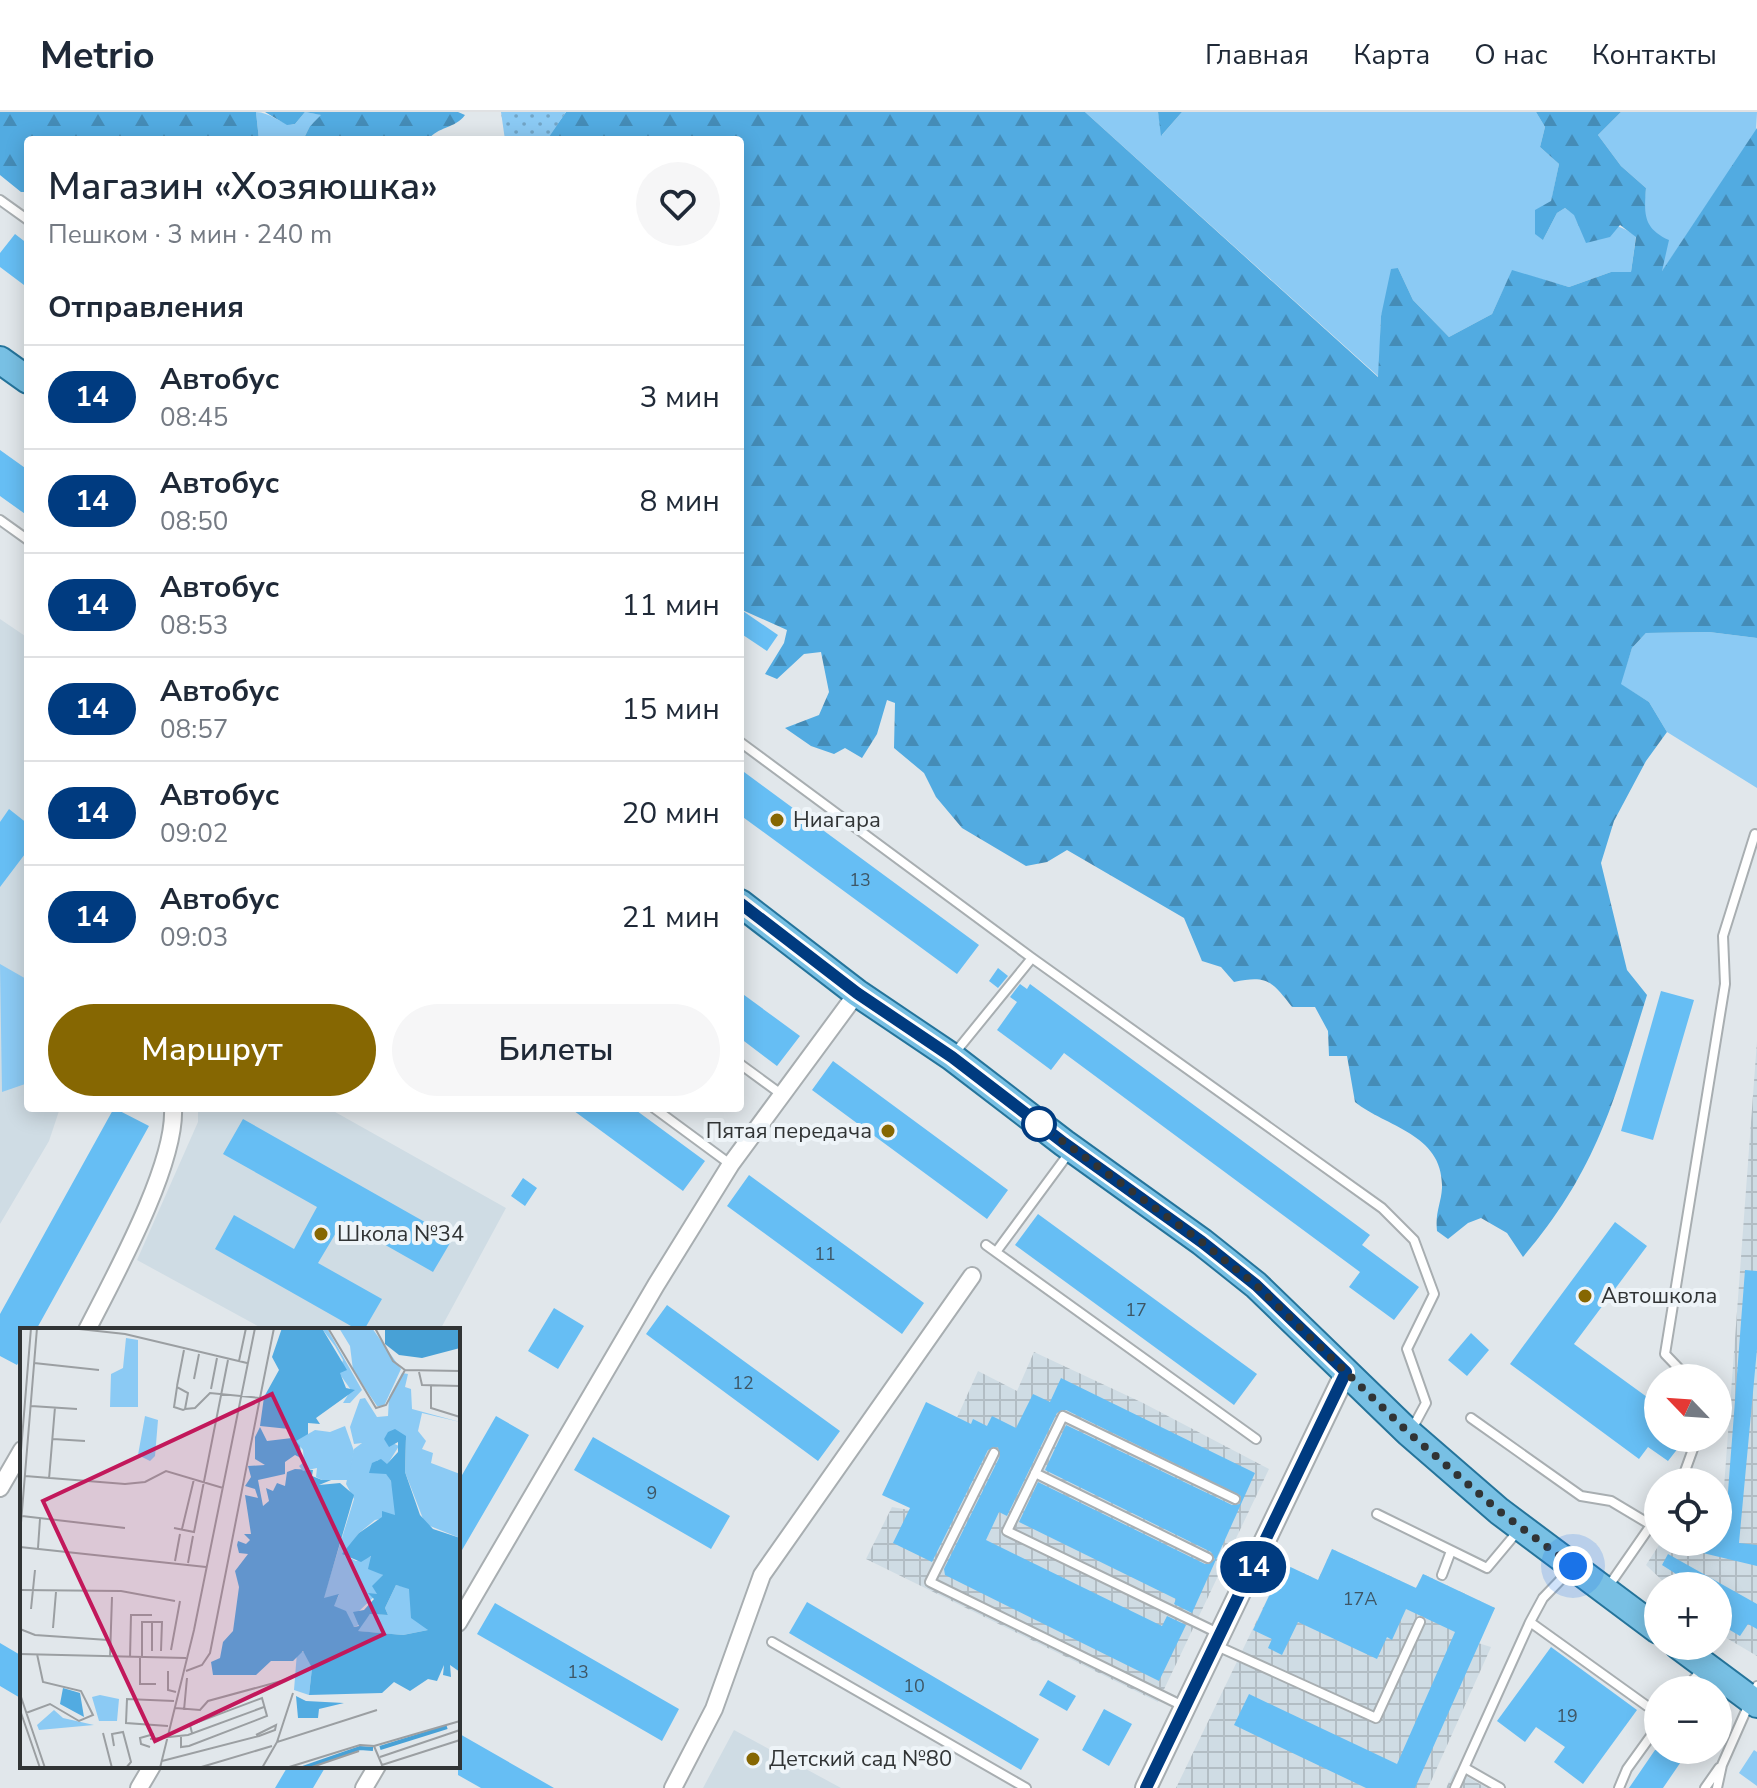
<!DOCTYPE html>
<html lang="ru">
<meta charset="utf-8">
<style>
:root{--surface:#fff;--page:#f6f6f7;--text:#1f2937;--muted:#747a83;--line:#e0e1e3;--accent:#866702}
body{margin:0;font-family:"Nunito Sans",sans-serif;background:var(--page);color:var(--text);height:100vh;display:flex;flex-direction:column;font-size:30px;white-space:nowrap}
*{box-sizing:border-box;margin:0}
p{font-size:26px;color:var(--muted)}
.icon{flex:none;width:44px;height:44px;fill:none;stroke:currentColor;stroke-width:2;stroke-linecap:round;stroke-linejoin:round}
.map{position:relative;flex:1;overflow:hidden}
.side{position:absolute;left:24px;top:24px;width:720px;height:976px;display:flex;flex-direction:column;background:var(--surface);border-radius:8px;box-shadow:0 4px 20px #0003}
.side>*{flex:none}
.badge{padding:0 16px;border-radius:26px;font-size:28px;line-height:52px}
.needle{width:52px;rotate:295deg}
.tools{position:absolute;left:1644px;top:1252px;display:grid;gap:16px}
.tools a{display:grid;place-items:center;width:88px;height:88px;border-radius:50%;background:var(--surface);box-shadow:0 4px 20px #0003;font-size:40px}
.you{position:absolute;width:40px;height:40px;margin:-20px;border:6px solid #fff;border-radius:50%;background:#1a73e8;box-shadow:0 0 0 12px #1a73e833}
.map>.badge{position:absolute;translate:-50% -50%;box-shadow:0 0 0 4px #fff}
h2{padding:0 24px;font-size:30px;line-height:72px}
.round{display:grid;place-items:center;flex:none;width:84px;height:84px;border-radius:42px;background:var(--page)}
.head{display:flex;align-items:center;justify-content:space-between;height:136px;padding:0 24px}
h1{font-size:38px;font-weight:600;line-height:60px}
.primary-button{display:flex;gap:16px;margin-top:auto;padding:16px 24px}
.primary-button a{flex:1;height:92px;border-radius:48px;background:var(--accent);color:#fff;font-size:32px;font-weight:600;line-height:92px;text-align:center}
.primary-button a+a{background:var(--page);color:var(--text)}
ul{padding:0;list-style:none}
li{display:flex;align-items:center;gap:24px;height:104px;padding:0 24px;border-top:2px solid var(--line)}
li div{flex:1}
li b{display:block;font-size:30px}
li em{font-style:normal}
li .badge{min-width:88px;font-weight:700;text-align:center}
header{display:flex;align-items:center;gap:48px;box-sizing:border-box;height:112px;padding:0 40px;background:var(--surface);border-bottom:2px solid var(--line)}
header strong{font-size:38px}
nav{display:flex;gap:44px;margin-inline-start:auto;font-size:28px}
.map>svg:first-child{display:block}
.built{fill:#cfdce4}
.industrial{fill:url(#industrial-grid)}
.grass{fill:#8bcaf4}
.forest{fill:url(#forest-firs)}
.garden{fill:url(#garden-dots)}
.building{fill:#66bef4}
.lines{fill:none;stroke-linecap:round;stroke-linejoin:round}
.service-casing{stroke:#a8aeb1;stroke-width:12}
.minor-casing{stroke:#a8aeb1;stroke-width:20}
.tertiary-casing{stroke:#a8aeb1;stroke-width:24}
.primary-casing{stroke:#25749b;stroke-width:30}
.service{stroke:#fff;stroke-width:8}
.minor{stroke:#fff;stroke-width:16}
.tertiary{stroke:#fff;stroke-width:20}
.primary{stroke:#78c0e4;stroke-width:26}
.line-casing{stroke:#fff;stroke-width:18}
.line{stroke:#003b80;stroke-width:12}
.walk{stroke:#313435;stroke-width:8;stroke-dasharray:0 14.4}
.poi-dot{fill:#866702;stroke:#eef4f8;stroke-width:3}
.stop-dot{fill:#fff;stroke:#003b80;stroke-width:4}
.labels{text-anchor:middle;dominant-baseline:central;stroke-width:8;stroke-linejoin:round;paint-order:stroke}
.number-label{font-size:18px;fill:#3e5665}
.poi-label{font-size:22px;fill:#313435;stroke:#eef4f8;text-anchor:start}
.inset-river{fill:none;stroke:#48a1d6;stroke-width:4}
.inset-road{fill:none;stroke:#9b9fa2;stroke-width:2}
.view{fill:#c2185b;fill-opacity:0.15;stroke:#c2185b;stroke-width:4}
.inset-edge{fill:none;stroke:#313435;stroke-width:4}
</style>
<header>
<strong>Metrio</strong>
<nav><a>Главная</a><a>Карта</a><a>О нас</a><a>Контакты</a></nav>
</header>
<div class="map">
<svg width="1757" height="1676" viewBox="0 0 1757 1676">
<defs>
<pattern id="industrial-grid" width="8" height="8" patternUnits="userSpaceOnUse" patternTransform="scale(2)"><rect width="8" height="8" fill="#cfdce4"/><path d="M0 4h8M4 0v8" fill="none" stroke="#b2bdc4"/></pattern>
<pattern id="forest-firs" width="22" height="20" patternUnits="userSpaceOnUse" patternTransform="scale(2)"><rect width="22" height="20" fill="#52abe1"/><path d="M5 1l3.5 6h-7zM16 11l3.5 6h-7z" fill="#458cb7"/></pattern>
<pattern id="garden-dots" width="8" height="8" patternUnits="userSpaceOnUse" patternTransform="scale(2)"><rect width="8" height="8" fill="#8bcaf4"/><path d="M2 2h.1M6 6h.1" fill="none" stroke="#72a5c6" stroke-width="1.8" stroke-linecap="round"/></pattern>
</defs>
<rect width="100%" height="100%" fill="#e1e7eb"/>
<path class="built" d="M0,507L28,526V996H60L49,1029L0,1112Z
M198,996H328L506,1096L440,1218H265L137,1148L198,1010Z
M734,1618L841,1676H703Z"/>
<path class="industrial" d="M1757,929V1544L1718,1521V1474H1668L1646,1453L1661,1430H1718V1387L1723,1389Z
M1034,1240L1143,1291L1269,1357L1158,1590L866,1447L892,1395L915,1399L978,1259L1017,1279Z
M1332,1437L1416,1476L1423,1462L1495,1496L1478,1531L1491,1535L1428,1676H1176L1284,1452L1318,1468Z
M1455,1658L1487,1676H1446Z"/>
<path class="grass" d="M256,0C271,0 281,14 295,12L305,0L322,3L310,14L303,28H259Z
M1085,0H1158L1162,23L1182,0H1536L1545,15L1540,35L1559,52L1543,128L1557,101L1565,96C1586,113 1610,105 1636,124L1631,160H1611L1569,175L1512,159L1492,202L1449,225L1413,188L1398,156L1381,204L1379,265Z
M1621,0H1757L1756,19L1661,161L1653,121L1643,104L1646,76L1621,54L1598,23Z
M1709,520L1757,526V676L1667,620L1649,590L1620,572L1632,536L1646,521Z
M0,852L28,868V971L2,980Z
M1754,1638L1757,1640V1674L1739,1661Z"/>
<path class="forest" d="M0,0H256L259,28H28V80H21L0,63Z
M265,0H458L465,3C455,17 438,14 428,28H303L310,14L321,3L305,0L295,12L287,13Z
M566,0H1085L1378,265L1381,204L1391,157L1398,156L1413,188L1449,225L1492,202L1512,158L1569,175L1611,160H1631L1636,125L1620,113L1610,125L1586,131L1574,103L1565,96L1557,101L1543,128L1535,122V98L1551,89L1559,52L1540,35L1545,15L1536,0H1621L1598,23L1621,54L1646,76C1644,102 1643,116 1669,128L1662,159L1757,16V526L1709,520L1646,521L1632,536L1621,572L1649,590L1667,620L1646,649L1614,709L1601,751L1627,858L1647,883C1614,989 1597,1058 1523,1145L1507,1121L1481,1106L1468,1111L1448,1127L1437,1119C1435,1100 1441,1092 1442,1076C1444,1022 1386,1015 1355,990L1347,944H1329L1328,919L1315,895H1292C1272,869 1267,863 1234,870L1221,855L1202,849L1184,806L1067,738L1047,750L1026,754L962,716L936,685L924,661L894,636L895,591L887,588L877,622L862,646L845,636L834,642L811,634L785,616L819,603L829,580L821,540L804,542L777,567L765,562L784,531L787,518L740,497V28H546Z
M1158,0H1182L1161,24Z"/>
<path class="garden" d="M501,0H566L549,25L505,28Z"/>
<path class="building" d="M15,122L28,132V176L0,155V141Z
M0,338L28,358V404L0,384Z
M740,497L778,523L767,539L740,521Z
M740,657L979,833L957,862L740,703Z
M9,697L28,712V738L0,775V710Z
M998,856L1008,864L998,876L989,869Z
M1020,872L1027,877L1030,872L1370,1123L1362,1133L1419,1175L1394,1208L1349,1175L1360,1160L1064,941L1051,958L997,918L1017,890L1010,885Z
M1661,879L1694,888L1653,1028L1621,1019Z
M740,880L800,924L777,954L740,926Z
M833,949L1008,1078L987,1107L812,978Z
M114,996L149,1014L36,1218H22V1244L17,1253L0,1244V1202Z
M570,996H633L705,1049L683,1079Z
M243,1007L453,1126L433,1160L343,1109L318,1151L382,1187L364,1218H358L215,1137L234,1103L294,1137L317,1095L223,1042Z
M749,1063L924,1191L902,1222L727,1094Z
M523,1066L537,1076L525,1094L511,1084Z
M1038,1102L1257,1262L1234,1293L1015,1133Z
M1615,1110L1647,1134L1574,1232L1658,1293V1326H1686L1668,1349L1648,1335L1639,1347L1510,1252Z
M1745,1158L1757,1159V1237L1739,1431L1757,1433V1454L1682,1436L1683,1430H1718V1415L1725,1419Z
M667,1193L840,1319L818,1349L646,1222Z
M554,1196L584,1214L558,1257L528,1239Z
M1471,1221L1489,1238L1467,1264L1448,1248Z
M1061,1266L1255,1361L1192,1501L1174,1492L1176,1487L1019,1410L1038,1370L1205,1452L1215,1448L1211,1440L1045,1358L1066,1313L1232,1393L1240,1392L1241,1384L1066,1298L1057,1301L1007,1404L999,1400L986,1428L1162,1514L1167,1504L1186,1513L1159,1569L945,1463L944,1457L1000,1344L998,1335L988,1338L932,1450L893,1431L910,1396L882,1383L926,1290L971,1312L973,1307L987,1314L992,1304L1016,1316L1033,1282L1050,1290Z
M496,1304L529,1323L458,1445V1370Z
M593,1325L730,1404L711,1437L574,1358Z
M1332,1437L1416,1476L1423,1462L1495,1496L1415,1676H1366L1234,1613L1249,1582L1397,1652L1455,1520L1406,1497L1392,1528L1387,1525L1377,1547L1298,1510L1282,1543L1268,1536L1272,1527L1253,1518L1284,1452L1318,1468Z
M1668,1442L1757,1492V1517L1748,1512L1740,1524L1718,1511L1724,1499L1718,1495V1474H1695L1662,1453Z
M807,1490L1039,1627L1021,1658L789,1521Z
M495,1491L679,1597L662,1629L477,1522Z
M0,1531L22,1544V1587L0,1574Z
M1551,1535L1637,1598L1583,1672L1554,1650L1565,1635L1536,1615L1525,1630L1497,1609Z
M1048,1568L1076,1584L1067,1599L1039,1583Z
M1104,1597L1132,1612L1109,1654L1082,1638Z
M458,1621L554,1676H481L458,1663Z
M1655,1638H1689L1663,1676H1629Z
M288,1654H326L313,1676H275Z"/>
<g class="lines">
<g class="service-casing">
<path id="service" d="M0,88L28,108
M0,408L28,428
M740,630L1032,846L1382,1096L1414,1128L1434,1182L1407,1237L1426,1291L1412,1317
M954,942L1032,846
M740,952L781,982
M654,996L730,1052
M986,1133L1256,1327
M996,1140L1069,1041
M1688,1266L1665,1242L1725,872L1723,824L1755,722
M1471,1306L1581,1384L1611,1389L1651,1413
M994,1341L930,1470L1185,1595
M1035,1361L1208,1446
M1681,1370L1697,1326
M1377,1402L1487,1456L1518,1419
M1442,1463L1451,1439
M1608,1475L1658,1403
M1530,1510L1647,1594
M1220,1522L1007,1419L1063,1304L1235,1387
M772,1530L1026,1676
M1217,1534L1376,1606L1420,1510
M1685,1578L1702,1557
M1465,1656L1500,1676
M1455,1676L1530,1510L1543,1486L1570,1458
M1619,1676L1627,1657L1658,1614
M1705,1676L1719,1656
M1717,1676L1722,1653L1757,1574"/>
</g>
<g class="minor-casing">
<path id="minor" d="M87,1218C114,1165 176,1053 173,996
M0,1376L22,1338
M458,1511L656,1173L731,1052L857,881
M139,1676L152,1654
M364,1676L377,1654
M673,1676L714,1597L762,1463L972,1164"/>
</g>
<g class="tertiary-casing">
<path id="tertiary" d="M1146,1676L1346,1260"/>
</g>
<g class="primary-casing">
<path id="primary" d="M0,248L28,268
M740,791L857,881L952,945L1064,1031L1202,1130L1256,1173L1409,1321L1499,1399L1658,1518
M1679,1534L1757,1592"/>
</g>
<use href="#service" class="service"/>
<use href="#minor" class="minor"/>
<use href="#tertiary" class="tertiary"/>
<use href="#primary" class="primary"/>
</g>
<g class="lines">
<g class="line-casing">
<path id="line" d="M740,791L857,881L952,945L1064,1031L1202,1130L1256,1173L1346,1260L1146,1676"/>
</g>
<use href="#line" class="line"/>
<path class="walk" d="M1039,1012L1202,1130L1256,1173L1409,1321L1499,1399L1573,1454"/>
</g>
<g class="poi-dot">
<circle cx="777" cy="708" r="8"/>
<circle cx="888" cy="1019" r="8"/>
<circle cx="321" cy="1122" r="8"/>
<circle cx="1585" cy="1184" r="8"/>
<circle cx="753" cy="1647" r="8"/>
</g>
<circle class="stop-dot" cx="1039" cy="1012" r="16"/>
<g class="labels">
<g class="number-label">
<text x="860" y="768">13</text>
<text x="825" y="1142">11</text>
<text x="1136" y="1198">17</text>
<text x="743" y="1271">12</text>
<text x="652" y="1381">9</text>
<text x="1360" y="1487">17А</text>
<text x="578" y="1560">13</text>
<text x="914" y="1574">10</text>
<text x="1567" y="1604">19</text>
</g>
<g class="poi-label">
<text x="793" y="708">Ниагара</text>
<text x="872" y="1019" text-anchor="end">Пятая передача</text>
<text x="337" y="1122">Школа №34</text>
<text x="1601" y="1184">Автошкола</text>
<text x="769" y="1647">Детский сад №80</text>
</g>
</g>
<g transform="translate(20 1216)">
<rect width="440" height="440" fill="#e1e7eb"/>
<path d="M281,0H306L308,2L342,62L330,75H323L331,62L319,45L323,32L315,18L303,2ZM319,0H352L381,41L364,78H357L333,42L330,18ZM382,45L388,46L385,59L391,61L392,81L440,94L402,85L398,103L406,113L402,121L413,125L411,135L440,146V210L405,196L385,144L386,112L373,105L364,111L379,118L367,137L357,132L371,153L378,179L375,188L355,192L339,205L324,227L336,233L352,228L353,241L363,247L357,266L337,285L339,297L334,299L313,278L319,267L303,271L334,171L326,156L334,121L342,115L334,116L330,99L340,71L345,70L357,89L368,88L369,69ZM125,88L138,92L135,128L130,133L118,127ZM376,257L389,260L408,302L383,307L336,303L350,286L368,287L365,280ZM277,324H285L292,340L289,367L274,362ZM80,367L99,371L97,393H79L72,369ZM34,382L43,390L74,397L19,402L17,397Z" fill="#8bcaf4"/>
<path d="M262,0L303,2L327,42L320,45L326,60L335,62L296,90L300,96L288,95V109L280,115L281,130L275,127L265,134V146L238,152L243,178L249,173L246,160L253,163L257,155L265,158L267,144L275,141L293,142L292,148L302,152L316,150L299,157L320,155L334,167L304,270L319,266L314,278L326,283L334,299L339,298L333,284L344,282L354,271L348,265L357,266L352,258L363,247L348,241L351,228L341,234L322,226L339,205L362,189V183L375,187L371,153L366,146L349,145L352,135L361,131L367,136L378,124V114L369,119L364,111L368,104L375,101L386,108L385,144L400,187L413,201L440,210V344L430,337L431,349L423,347L424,337L417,353L408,351L390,363L374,354L362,365L289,367L292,340L283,323L273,333H251L236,347H193L191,334L200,330L203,314L213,303L219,259L215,243L228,226L219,225L217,217L218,213L226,216L230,212L224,206H231L225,167L238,170L235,161L225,158L231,149L228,138L245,137L235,131V109L240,99L247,113L272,110L269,101L240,98L244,69L259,42L252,29ZM376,257L389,261L391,290L408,302L383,307L338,303L350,286L368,287L365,280ZM43,360L60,365L64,389L40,376ZM276,368L286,373L324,375L299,381L298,390H278Z" fill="#52abe1" fill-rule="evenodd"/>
<path d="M106,10L118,12V79H90L91,46L103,40Z" fill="#8bcaf4"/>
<path d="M325,98L334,123L328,152H302L296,149L297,140L283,143L279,138L284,134L283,122L276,113L295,102L310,104Z" fill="#8bcaf4"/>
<path d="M365,0H440V20L402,30L379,27L365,16Z" fill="#48a1d6"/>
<path class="inset-river" d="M360,420L427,399M283,440L340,420L353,421"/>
<path class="inset-road" d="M50,0L105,6L227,35M308,0L356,80L366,77L385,42M355,0L373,33L385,42L440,43M219,33L226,0M14,35L79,42M399,44L402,57L440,58M174,51L179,26M157,58L164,22M411,58V80L440,89M191,61L197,30M11,78L57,81M165,81L168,65L157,59L154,79L163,82L165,81L175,80L190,65L240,70L254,0M33,111L65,113M0,135L11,0M5,148L105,156L125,154L146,143L203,160M29,151L35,79M2,188L105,200M154,200L174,204L208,32M162,201L174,151M0,207L17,0M0,219L186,239M18,220L20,191M155,233L160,206M168,235L173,208M0,262L101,263L155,273M11,281L15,242M33,300L36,264M0,301L15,307L88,312M151,322L160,273M132,323V294M0,326L166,330M90,329L92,269M110,330L111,287H132M120,330V356H136M122,330V294H142L141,323M148,343V362L156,364M166,343L182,337L190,325L240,70M0,366L25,440M155,380L180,382L188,373L265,352M0,382L20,440M164,382L167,350M6,385L30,376L59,393L73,387L61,363L23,354L17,326M148,398L106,395L107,371L154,373M83,405L92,440M161,407V419L169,418L247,388L242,370L170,397L172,405M130,411L168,407L244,379M257,414L273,365M94,418L92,406L103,404L111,434L106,440M354,418L440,393M130,419L121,416L120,410L134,406M360,429L440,402M142,433L239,408L255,402L256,397L236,407M140,440L174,302L235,0M178,440L252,418M242,440L257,414L357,382M266,440L340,417L354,418L362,437L440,412M289,440L339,423"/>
<path class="view" d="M252,66L364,306L135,413L23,173Z"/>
<rect width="440" height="440" class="inset-edge"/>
</g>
</svg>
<div class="tools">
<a><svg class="needle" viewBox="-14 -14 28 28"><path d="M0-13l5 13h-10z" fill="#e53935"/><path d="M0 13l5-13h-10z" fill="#747a83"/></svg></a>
<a><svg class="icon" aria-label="locate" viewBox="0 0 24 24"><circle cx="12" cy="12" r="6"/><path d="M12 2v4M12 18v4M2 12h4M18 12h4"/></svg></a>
<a>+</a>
<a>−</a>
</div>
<div class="you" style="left:1573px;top:1454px"></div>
<b class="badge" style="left:1253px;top:1455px;background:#003b80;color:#fff">14</b>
<section class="side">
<div class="head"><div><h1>Магазин «Хозяюшка»</h1><p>Пешком · 3 мин · 240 m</p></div><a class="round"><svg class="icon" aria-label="heart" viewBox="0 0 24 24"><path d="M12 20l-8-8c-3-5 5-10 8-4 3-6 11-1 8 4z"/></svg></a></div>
<h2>Отправления</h2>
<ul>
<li><span class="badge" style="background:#003b80;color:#fff">14</span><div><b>Автобус</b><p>08:45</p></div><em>3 мин</em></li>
<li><span class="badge" style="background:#003b80;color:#fff">14</span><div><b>Автобус</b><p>08:50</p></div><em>8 мин</em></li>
<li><span class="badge" style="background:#003b80;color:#fff">14</span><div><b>Автобус</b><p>08:53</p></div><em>11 мин</em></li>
<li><span class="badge" style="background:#003b80;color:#fff">14</span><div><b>Автобус</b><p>08:57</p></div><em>15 мин</em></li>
<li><span class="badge" style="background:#003b80;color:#fff">14</span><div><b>Автобус</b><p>09:02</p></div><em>20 мин</em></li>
<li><span class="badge" style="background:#003b80;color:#fff">14</span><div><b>Автобус</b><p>09:03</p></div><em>21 мин</em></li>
</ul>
<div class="primary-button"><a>Маршрут</a><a>Билеты</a></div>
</section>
</div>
